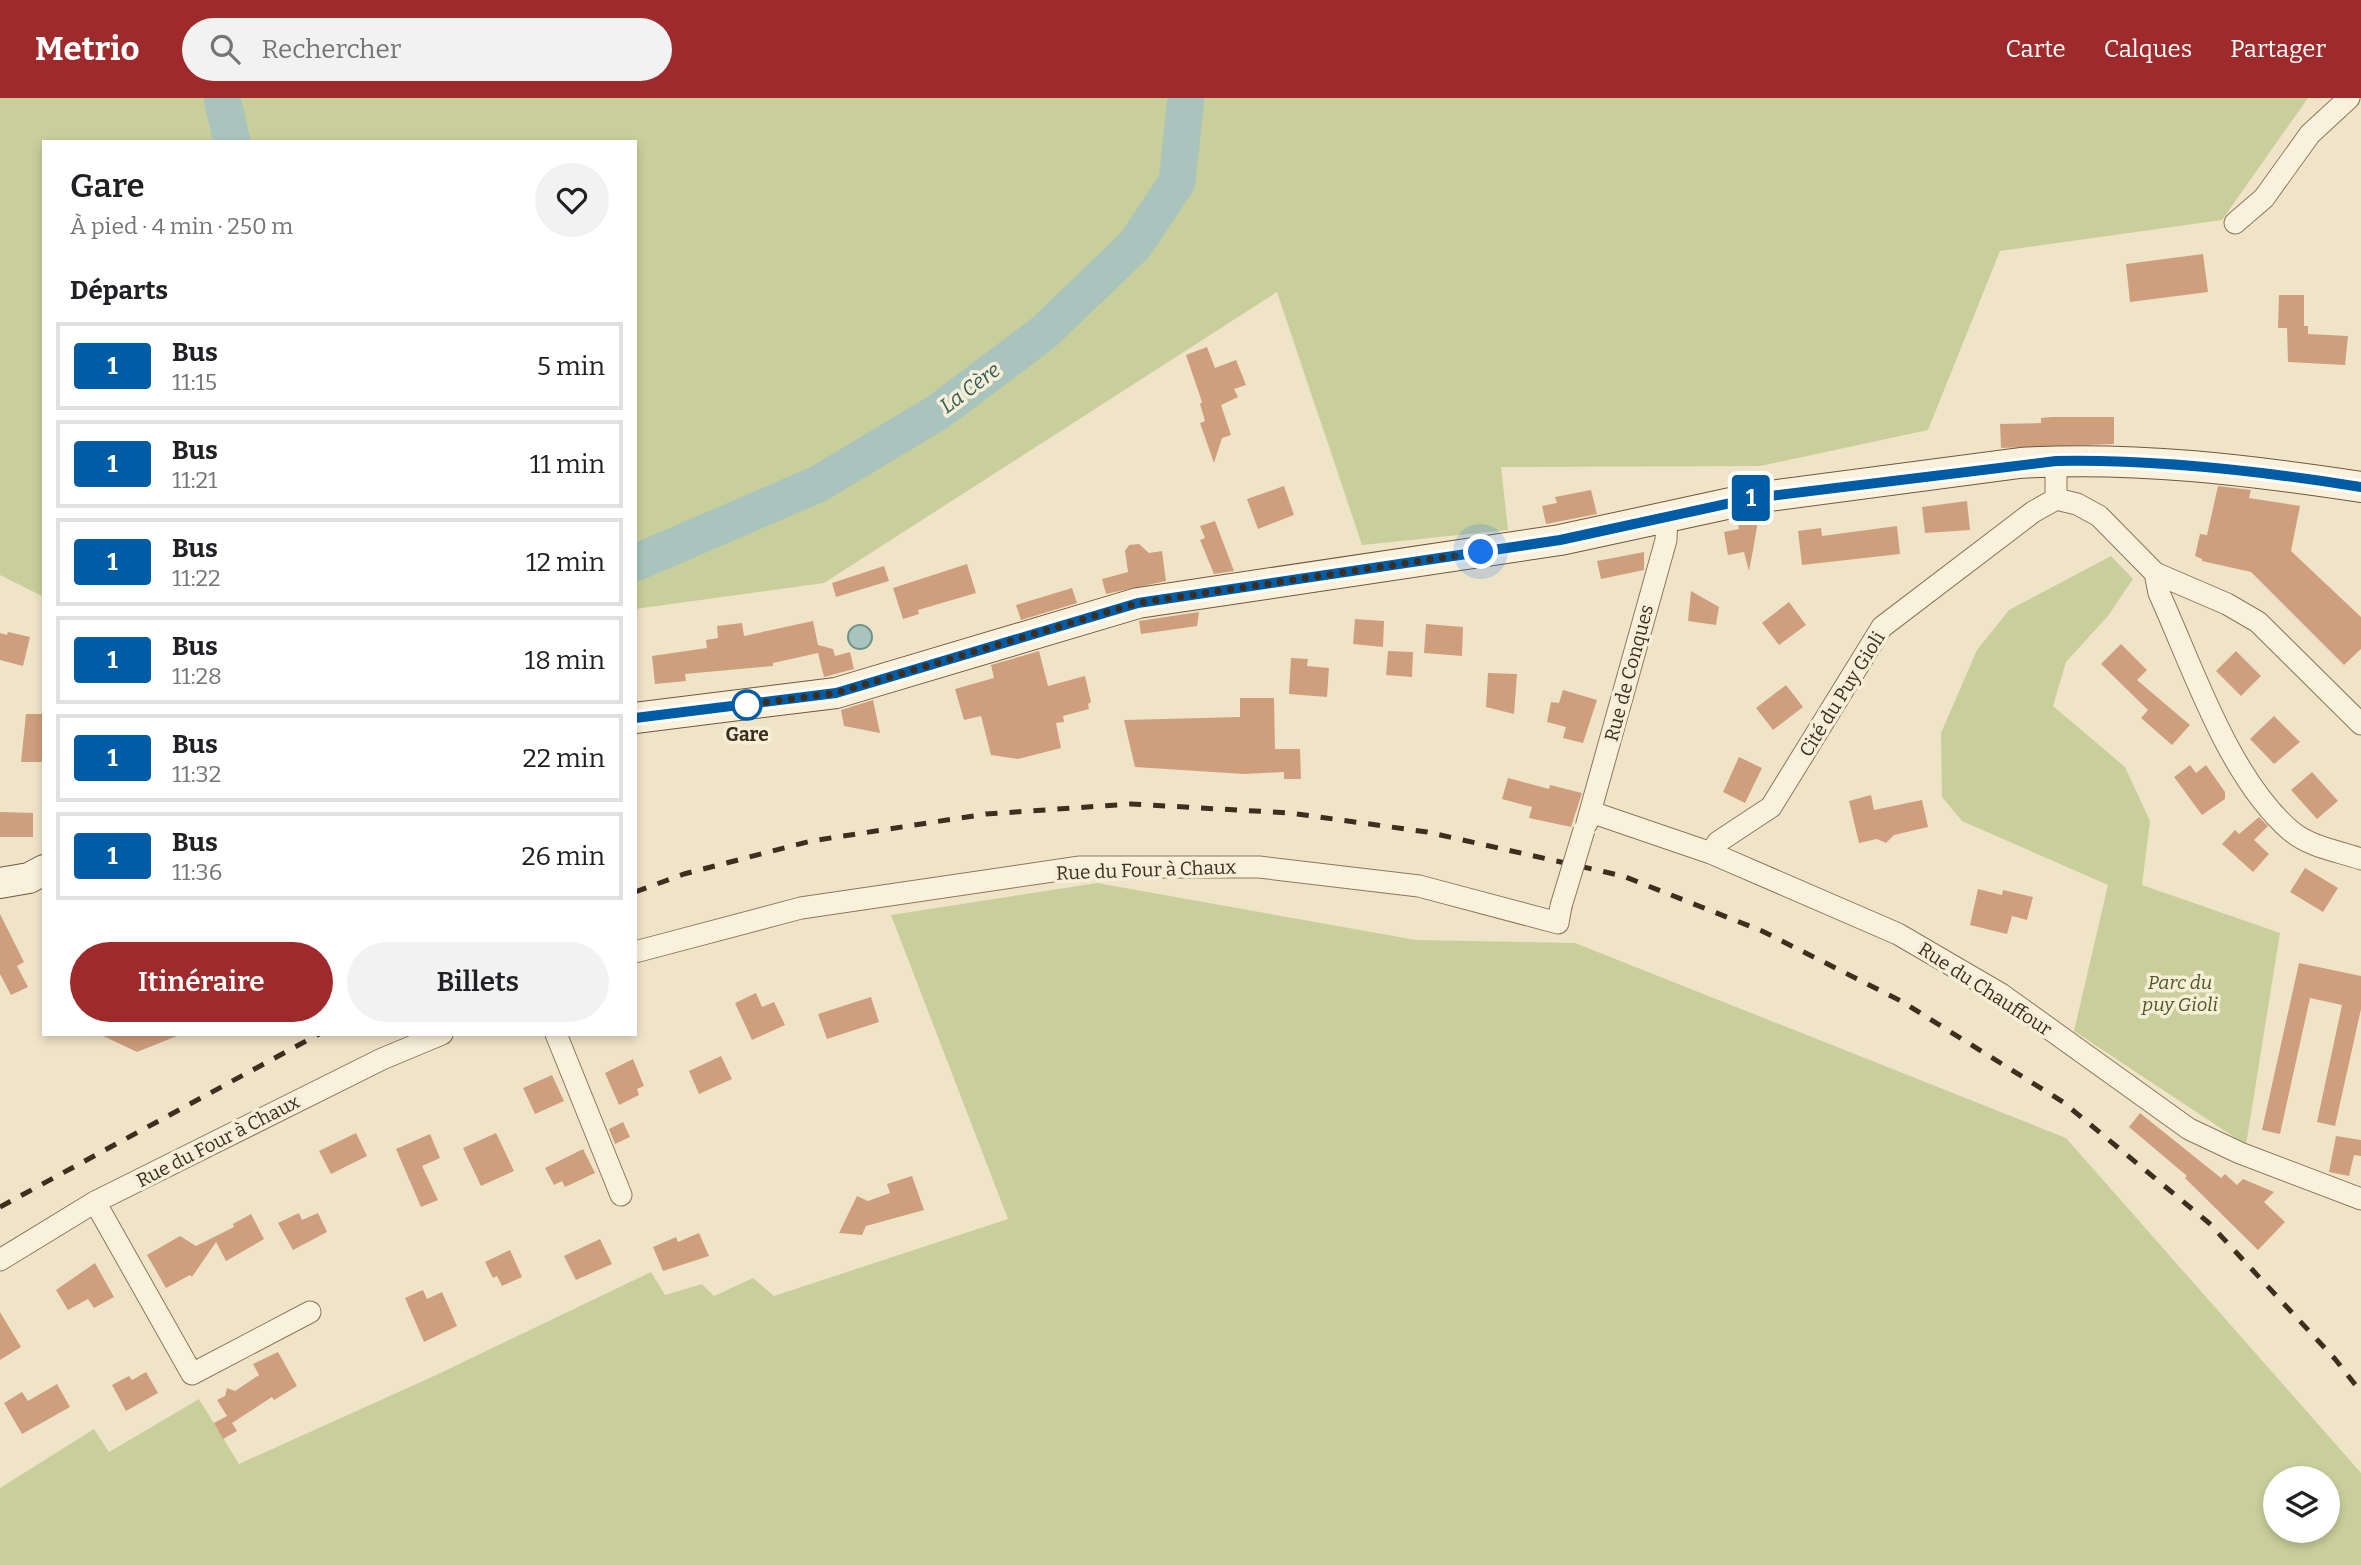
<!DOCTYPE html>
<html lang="fr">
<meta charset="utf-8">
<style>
:root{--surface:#fff;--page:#f2f2f2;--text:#202124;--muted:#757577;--line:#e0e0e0;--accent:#9e2a2b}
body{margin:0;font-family:Bitter,serif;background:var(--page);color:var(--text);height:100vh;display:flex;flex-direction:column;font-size:26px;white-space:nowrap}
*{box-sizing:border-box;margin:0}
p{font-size:23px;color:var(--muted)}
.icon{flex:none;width:38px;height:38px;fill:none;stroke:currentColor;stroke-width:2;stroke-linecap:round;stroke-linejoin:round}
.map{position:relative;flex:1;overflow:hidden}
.drawer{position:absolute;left:42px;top:42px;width:595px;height:896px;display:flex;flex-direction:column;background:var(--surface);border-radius:0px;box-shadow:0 4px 10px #0003}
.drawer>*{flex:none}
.badge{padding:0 14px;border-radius:5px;font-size:24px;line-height:46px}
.buttons{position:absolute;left:2263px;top:1368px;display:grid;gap:14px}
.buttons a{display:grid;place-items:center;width:77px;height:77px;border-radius:50%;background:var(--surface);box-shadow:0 4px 10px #0003;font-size:35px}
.you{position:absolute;width:35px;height:35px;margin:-18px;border:5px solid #fff;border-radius:50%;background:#1a73e8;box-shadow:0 0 0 10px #1a73e833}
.map>.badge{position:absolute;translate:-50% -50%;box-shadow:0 0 0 4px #fff}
h2{padding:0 28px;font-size:26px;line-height:63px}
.round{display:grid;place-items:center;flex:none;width:74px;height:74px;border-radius:37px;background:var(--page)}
.headline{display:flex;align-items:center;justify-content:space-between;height:119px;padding:0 28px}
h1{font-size:33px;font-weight:600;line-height:52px}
.cta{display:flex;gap:14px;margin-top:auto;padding:14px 28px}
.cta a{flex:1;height:80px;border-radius:42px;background:var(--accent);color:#fff;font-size:28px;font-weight:600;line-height:80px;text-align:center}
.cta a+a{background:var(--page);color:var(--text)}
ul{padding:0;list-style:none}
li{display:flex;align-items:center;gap:21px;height:88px;margin:0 14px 10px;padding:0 14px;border:4px solid var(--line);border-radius:0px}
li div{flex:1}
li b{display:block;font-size:26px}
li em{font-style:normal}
li .badge{min-width:77px;font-weight:700;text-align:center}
header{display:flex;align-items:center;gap:42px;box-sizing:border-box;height:98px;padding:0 35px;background:var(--accent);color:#fff}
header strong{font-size:33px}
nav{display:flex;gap:38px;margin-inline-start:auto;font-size:24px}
.search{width:490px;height:63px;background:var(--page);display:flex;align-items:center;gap:18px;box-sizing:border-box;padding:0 24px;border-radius:38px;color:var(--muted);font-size:26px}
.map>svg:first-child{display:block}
.green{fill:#c9cf9b;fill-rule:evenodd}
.water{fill:#a9c4bc;stroke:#6f938a;stroke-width:2}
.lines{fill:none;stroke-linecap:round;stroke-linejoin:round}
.river{stroke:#a9c4bc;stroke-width:37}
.building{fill:#cf9f7d}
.street-casing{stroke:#8d765c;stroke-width:23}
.secondary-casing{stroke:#6f573f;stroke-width:32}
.street{stroke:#faf1dc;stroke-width:21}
.secondary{stroke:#faf1dc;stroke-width:30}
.rail{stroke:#3d2e20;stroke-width:5;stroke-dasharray:12 12;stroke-linecap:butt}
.street-bridge-casing{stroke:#8d765c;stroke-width:23;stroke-linecap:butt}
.street-bridge{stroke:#faf1dc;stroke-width:21}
.line-casing{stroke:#fff;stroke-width:16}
.line{stroke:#005da5;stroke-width:10}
.walk{stroke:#3d2e20;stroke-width:7;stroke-dasharray:0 12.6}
.stop-dot{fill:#fff;stroke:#005da5;stroke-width:3.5}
.labels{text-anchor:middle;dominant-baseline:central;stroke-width:7;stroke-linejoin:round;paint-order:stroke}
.street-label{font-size:19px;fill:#3d2e20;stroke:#f7eed8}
.stop-label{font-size:19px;font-weight:bold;fill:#3d2e20;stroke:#f7eed8}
.park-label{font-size:19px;font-style:italic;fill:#4d5a26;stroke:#f7eed8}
.water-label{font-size:21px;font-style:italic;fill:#2f5d5a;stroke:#f7eed8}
</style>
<header>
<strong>Metrio</strong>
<div class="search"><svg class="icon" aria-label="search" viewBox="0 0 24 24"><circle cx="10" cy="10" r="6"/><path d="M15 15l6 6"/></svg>Rechercher</div>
<nav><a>Carte</a><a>Calques</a><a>Partager</a></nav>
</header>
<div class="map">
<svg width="2361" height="1467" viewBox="0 0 2361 1467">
<rect width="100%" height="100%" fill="#f0e4c8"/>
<path class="green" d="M0,0H2308L2222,122L2000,153L1928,332L1760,368L1501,369L1508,432L1362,447L1277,194L824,485L635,511V44H44V499L0,477Z
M2111,458L2133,481L2108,518L2066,564L2053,608L2125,669L2150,723L2142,787L2280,835L2246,1047L2074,933L2108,787L1962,723L1942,699L1941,635L1977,552L2009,512Z
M1097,785L1416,842L1575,845L2066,1040L2361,1375V1467H0V1390L94,1331L109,1354L199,1301L239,1366L434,1278L651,1174L665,1197L702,1186L714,1198L753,1180L774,1198L1008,1121L891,817ZM2275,1381H2328V1433H2275Z"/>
<path class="water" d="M848 539a12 12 0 1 1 24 0a12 12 0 1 1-24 0Z"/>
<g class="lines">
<path class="river" d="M222,0L232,44
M635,465L818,386L938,314L1043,235L1135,147L1177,84L1186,0"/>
</g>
<path class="building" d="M2203,156L2208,194L2130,204L2126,166Z
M2279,197H2304V228H2308V236L2348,238L2345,267L2288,264L2287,230H2278Z
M1207,249L1215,270L1236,262L1246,287L1234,291L1238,299L1221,307L1231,337L1222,340L1214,365L1200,325L1205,323L1200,306L1202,304L1186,257Z
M2052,319H2114V346L2001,350L2000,326L2041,325V320Z
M1284,388L1294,417L1258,431L1247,401Z
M2218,388L2251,392L2249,400L2300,408L2291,453L2361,519V551L2344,567L2251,474L2202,463V461L2195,458L2200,436L2207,437Z
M1591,392L1597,416L1546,426L1542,408L1557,405L1555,399Z
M1967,403L1970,432L1925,435L1922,409Z
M1759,417L1753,452L1749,473L1744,454L1728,457L1724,434L1739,431L1737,422Z
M1215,423L1234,473L1214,476L1200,442L1205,440L1200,428Z
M1897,428L1900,456L1802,467L1798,433L1821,430L1822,438Z
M1139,446L1149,455L1162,453L1166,483L1106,496L1102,481L1128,474L1125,453L1129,447Z
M1644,454V472L1601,481L1597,463Z
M967,466L976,495L918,512L919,516L903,521L893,490Z
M884,468L889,483L836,499L832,485Z
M1072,490L1077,505L1021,522L1016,507Z
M1691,493L1719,509L1716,527L1688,523Z
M1789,504L1806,527L1779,547L1762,525Z
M1199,514L1197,528L1141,536L1139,523Z
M1355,521L1384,523L1383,549L1353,546Z
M813,523L818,547L833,551L835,558L850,554L854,571L824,579L818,555L773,565V568L685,576L686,583L655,586L652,558L707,550L706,542L718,540L717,528L742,525L744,538Z
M1426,526L1463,529L1462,558L1424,555Z
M8,534L30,539L23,568L0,562V535L7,537Z
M2121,546L2147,572L2137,582L2190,627L2172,647L2141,620L2148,612L2101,566Z
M1039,553L1048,588L1085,578L1091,604L1088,606L1089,611L1063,618L1064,624L1056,625L1061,650L1018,661L991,657L981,618L964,622L955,591L994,580L991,567Z
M1388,553L1413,554L1412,579L1386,577Z
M2236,553L2261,578L2241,598L2216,573Z
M1291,560L1308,561L1307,568L1329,570L1327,599L1289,596Z
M1488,575L1517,576L1514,616L1486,609Z
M1786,587L1803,609L1773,632L1756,610Z
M1563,592L1597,602L1583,645L1563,640L1566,629L1547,624L1551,604L1559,605Z
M1240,600H1274L1275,651H1300L1301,681H1284V674L1244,676L1135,669L1124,622L1240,619Z
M873,602L880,635L844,628L841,612Z
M26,616H44V664H21Z
M2274,618L2300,644L2274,666L2250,641Z
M1739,659L1762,670L1745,705L1723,694Z
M2190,667L2196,675L2206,667L2225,694V701L2202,717L2174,679Z
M2312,674L2338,703L2317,721L2291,692Z
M1508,680L1549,691L1550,687L1582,695L1571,729L1529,720L1532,709L1502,701Z
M1871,697L1874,712L1922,702L1928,729L1894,737L1886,745L1877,741L1859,745L1849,703Z
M0,714L33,715V739H0Z
M2259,719L2268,728L2254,742L2269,756L2253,774L2222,746L2235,732L2239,736Z
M2305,770L2338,790L2323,814L2290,794Z
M1978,791L2002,797L2003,792L2033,799L2027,822L2012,818L2007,836L1970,827Z
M0,816L24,864L17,868L28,889L11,897L0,876Z
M2299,865L2361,878V911L2335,1028L2317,1024L2342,907L2310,900L2280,1036L2262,1032Z
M756,895L762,909L774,904L785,927L752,942L735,905Z
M871,899L879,924L827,941L818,916Z
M99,936H182L137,954Z
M721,958L732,981L699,996L689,973Z
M633,961L644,988L637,991L639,997L619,1007L605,975Z
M552,977L564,1003L535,1016L523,990Z
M2140,1015L2221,1080L2225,1076L2237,1087L2243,1081L2274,1094L2264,1104L2285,1124L2258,1152L2193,1088L2185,1080L2187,1078L2129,1029Z
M623,1024L630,1039L615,1046L609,1031Z
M356,1035L367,1058L331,1076L319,1053Z
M496,1035L514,1073L481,1088L463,1050Z
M430,1036L440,1060L422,1068L438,1102L421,1109L396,1051Z
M2336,1038L2361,1042V1058L2354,1057L2349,1078L2329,1074Z
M583,1051L595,1075L565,1089L562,1083L554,1087L545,1070Z
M912,1078L924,1112L866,1128L862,1137L839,1135L857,1098L868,1103L890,1095L887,1086Z
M299,1115L302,1122L318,1115L327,1134L293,1152L278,1125Z
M251,1116L264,1141L226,1163L216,1144L192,1179L190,1177L166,1190L147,1157L180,1138L196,1148L234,1129L233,1126Z
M699,1135L709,1158L663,1173L653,1149L676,1139L678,1144Z
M600,1141L612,1166L576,1182L564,1158Z
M510,1152L522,1179L502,1188L497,1178L493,1180L485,1164Z
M95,1165L114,1199L94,1210L88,1201L68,1212L56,1192Z
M423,1192L427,1201L442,1194L457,1228L424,1244L405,1200Z
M0,1214L21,1249L0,1262Z
M278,1254L297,1288L274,1302L272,1299L232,1325L237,1333L223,1341L214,1325L227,1318L217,1302L225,1298L227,1290L235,1293L259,1277L253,1266Z
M146,1274L158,1295L126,1313L112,1287L129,1278L132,1282Z
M57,1286L70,1309L22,1336L4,1305L22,1294L28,1303Z"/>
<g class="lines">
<g class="street-casing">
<path id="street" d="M2235,125L2264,100L2310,36L2349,0
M2056,401L2077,406L2099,418L2155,475L2227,506L2258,524L2361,626
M2155,475L2159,495C2193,570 2229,680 2291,733C2310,749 2338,753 2361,761
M1591,714L1711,755L1898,836L2001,896L2189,1031L2240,1055L2361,1101
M1587,725L1666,442L1667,416
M1711,755L1718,744L1771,709L1882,529L2033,414L2056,401V363
M635,854L801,810L1080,769H1259L1419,788L1558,825L1561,808
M556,936L621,1097
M95,1104L192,1276L310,1214
M0,1162L95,1104L382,961L442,936"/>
</g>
<g class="secondary-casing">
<path id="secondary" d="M635,620L836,595L1138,505L1560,442L1754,400L2020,365C2134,358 2249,372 2361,389
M0,785L29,780L44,772"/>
</g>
<use href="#street" class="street"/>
<use href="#secondary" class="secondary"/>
<path class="rail" d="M635,794L684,776L811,743L986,716L1131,706L1290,715L1427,734L1623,778L1762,833L1901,903L2063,1004L2209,1125L2335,1261L2361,1294
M0,1109L319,936"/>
<g class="street-bridge-casing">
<path id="street-bridge" d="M1561,808L1584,732"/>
</g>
<use href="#street-bridge" class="street-bridge"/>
</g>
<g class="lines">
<g class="line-casing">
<path id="line" d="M635,620L836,595L1138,505L1560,442L1754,400L2056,363C2158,361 2261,373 2361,389"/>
</g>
<use href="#line" class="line"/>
<path class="walk" d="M747,607L738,608L836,595L1138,505L1481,454"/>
</g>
<circle class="stop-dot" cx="747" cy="607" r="14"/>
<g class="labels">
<g class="street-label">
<text transform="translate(1629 575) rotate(-75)">Rue de Conques</text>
<text transform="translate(1842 596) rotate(-58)">Cité du Puy Gioli</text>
<text transform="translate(1146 772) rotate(-2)">Rue du Four à Chaux</text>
<text transform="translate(1985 891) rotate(33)">Rue du Chauffour</text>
<text transform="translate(218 1043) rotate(-27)">Rue du Four à Chaux</text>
</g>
<g class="stop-label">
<text x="747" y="636">Gare</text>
</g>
<g class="park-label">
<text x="2180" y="884">Parc du<tspan x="2180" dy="22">puy Gioli</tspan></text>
</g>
<g class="water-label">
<text transform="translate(970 290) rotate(-37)">La Cère</text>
</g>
</g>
</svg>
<div class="buttons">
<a><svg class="icon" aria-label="layers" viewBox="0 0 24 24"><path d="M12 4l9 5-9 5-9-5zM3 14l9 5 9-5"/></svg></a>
</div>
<div class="you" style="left:1481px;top:454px"></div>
<b class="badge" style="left:1751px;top:400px;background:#005da5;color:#fff">1</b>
<section class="drawer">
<div class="headline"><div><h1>Gare</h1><p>À pied · 4 min · 250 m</p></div><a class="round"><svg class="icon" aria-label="heart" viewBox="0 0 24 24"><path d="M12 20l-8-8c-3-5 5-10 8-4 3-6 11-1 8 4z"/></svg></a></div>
<h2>Départs</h2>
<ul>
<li><span class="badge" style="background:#005da5;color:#fff">1</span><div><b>Bus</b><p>11:15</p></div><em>5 min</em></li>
<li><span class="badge" style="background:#005da5;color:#fff">1</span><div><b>Bus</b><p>11:21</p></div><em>11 min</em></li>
<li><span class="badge" style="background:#005da5;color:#fff">1</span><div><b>Bus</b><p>11:22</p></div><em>12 min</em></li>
<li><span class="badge" style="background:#005da5;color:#fff">1</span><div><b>Bus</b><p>11:28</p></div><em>18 min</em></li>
<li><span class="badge" style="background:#005da5;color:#fff">1</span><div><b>Bus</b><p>11:32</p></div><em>22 min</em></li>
<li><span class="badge" style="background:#005da5;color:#fff">1</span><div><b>Bus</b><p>11:36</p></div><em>26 min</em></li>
</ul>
<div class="cta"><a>Itinéraire</a><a>Billets</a></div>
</section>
</div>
